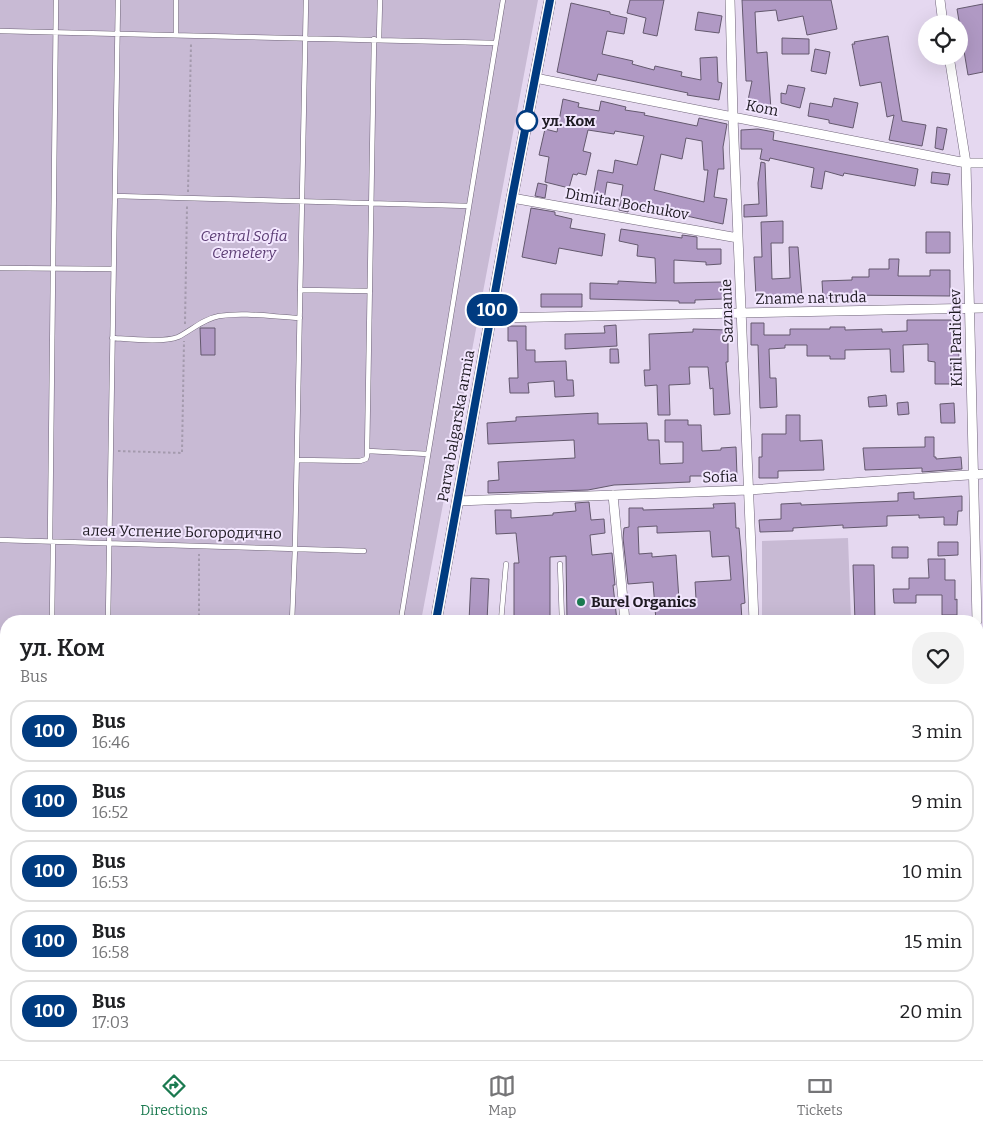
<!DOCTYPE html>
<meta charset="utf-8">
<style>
:root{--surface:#fff;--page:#f2f2f2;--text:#202124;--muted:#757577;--line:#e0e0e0;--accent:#1b7a50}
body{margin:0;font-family:Bitter,serif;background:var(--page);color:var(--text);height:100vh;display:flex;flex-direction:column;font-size:19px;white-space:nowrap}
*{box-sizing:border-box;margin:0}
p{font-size:16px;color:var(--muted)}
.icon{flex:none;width:28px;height:28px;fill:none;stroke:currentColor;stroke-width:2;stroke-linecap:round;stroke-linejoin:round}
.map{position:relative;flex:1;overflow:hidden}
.drawer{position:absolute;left:0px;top:615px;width:984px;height:445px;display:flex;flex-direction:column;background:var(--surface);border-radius:20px 20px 0 0;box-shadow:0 5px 20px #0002}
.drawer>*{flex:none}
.badge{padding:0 10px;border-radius:16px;font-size:18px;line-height:32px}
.fabs{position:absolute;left:918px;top:15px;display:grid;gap:10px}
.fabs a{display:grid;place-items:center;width:50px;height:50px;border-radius:50%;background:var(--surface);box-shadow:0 5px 20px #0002;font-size:25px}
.map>.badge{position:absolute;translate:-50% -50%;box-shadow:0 0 0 2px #fff}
.round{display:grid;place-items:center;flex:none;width:52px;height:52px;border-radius:20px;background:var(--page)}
.headline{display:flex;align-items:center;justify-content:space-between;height:85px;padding:0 20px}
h1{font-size:24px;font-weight:600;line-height:38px}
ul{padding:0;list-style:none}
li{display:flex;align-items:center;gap:15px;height:62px;margin:0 10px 8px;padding:0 10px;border:2px solid var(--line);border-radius:20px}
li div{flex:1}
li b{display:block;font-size:19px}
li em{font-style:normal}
li .badge{min-width:55px;font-weight:700;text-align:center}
.tabs{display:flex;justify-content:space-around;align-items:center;height:70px;border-top:1px solid var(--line);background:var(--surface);font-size:14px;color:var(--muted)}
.tabs a{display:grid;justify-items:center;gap:2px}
.tabs .current{color:var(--accent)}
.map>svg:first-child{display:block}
.green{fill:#c8bad4}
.building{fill:#b099c4;stroke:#64596e;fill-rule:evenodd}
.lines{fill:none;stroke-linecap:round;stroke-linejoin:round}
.service-casing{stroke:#6f6478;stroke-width:5.5}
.minor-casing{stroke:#6f6478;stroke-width:10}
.tertiary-casing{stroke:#6f6478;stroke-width:12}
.path{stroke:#a49aad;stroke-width:2;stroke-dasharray:2.5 2.5;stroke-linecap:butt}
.service{stroke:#fff;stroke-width:4.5}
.minor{stroke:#fff;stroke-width:9}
.tertiary{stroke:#fff;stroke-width:11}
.tram{stroke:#827a8a;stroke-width:1}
.line-casing{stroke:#fff;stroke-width:11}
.line{stroke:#003b80;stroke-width:8}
.stop-dot{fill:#fff;stroke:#003b80;stroke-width:2.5}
.poi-dot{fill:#1b7a50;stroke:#f2e6fe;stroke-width:2}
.labels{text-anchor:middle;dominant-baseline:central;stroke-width:4;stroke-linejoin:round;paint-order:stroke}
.street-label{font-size:15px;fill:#1e1a22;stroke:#f2e6fe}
.stop-label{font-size:15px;font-weight:bold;fill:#1e1a22;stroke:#f2e6fe;text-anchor:start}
.park-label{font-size:15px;font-style:italic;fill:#5c3d74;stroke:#f2e6fe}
.poi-label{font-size:15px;font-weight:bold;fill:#1e1a22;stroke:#f2e6fe;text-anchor:start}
</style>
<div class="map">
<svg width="983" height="1060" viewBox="0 0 983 1060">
<rect width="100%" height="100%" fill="#e5d8f0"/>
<path class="green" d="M0,0H538L421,621H6V1053H0Z
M848,538L851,621H762V541Z
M33,1054H240L222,1057Z
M602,1054H723V1060H628Z"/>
<path class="building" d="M630,0H664L657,36L643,33L646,18L627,13Z
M742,0H831L837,29L807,35L803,16L778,21L776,10L755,12L757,53L767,52L771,110L747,105L752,81H746Z
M571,3L610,12V14L627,18L624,34L607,31L602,54L633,61L632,64L654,70L655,66L682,72L681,76L701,80L700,58L717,57L718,82L722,83L719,100L687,95L688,93L598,74L596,81L557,72Z
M983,4V72L968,75L957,9Z
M698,12L722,16L719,33L695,30Z
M888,36L902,121L926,125L922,146L889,140L894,115L887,117L881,82L860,86L852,44H855L854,42Z
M782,38L809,39V54H782Z
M815,49L830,52L826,74L811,71Z
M788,85L805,88L800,108L781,103V93L786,94Z
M834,98L858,103L853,128L829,123V120L808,116L810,103L832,107Z
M563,99L579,103L578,107L599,111L601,101L626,107L625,110L645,113L644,115L697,126L699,118L727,124L723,147L724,169H718L714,197L727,199L723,224L673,213L672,215L629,207L628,212L619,210L623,185L607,182L604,200L593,198L598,170L613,173L615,160L637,165L644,136L615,131L614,134L588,130L583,151L591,153L586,175L578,173L577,175L573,174L569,188L545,182L549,157L539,155L545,129L557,132ZM686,138L702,141L704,170H708L704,202L654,190L661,154L682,159Z
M937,127L947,129L943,150L935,148Z
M758,129L774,132L773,140L918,169L915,186L844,173L843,176L825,171L822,189L811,187L814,168L770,158L769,161L760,159L762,149H741V130Z
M761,162L765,163L767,216L744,217V205L759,204L758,183Z
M932,172L950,174L948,185L931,183Z
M538,183L547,185L545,198L535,196Z
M531,208L555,212V215L572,219L570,228L605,234L602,256L559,248L556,264L522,257Z
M783,221V243H771L772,279L790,278L789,247H798L802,297H756L754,257H762L761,222Z
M621,229L682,238V235L697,237V249H721V264L706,265V262L674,260V283L722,282L723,299L695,300V303H679V301L590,299V283L618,284V281L656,283L655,258L637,256L638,245L619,241Z
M926,232H950V253H926Z
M889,259H899L898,276H930V270H950V296L840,295V298H823L822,281L852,280V277H869V269H889Z
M541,294H582V307H541Z
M907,320H956V352H959V366H951V384H935V362L928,361V344L903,345L904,372H891L890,349L845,350V359H830V356H807V345H785V348L769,349L770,378H776L777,407L760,408L758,345H751V323H764V335H790V329H830V327H845V330L882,329V332L907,331Z
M616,325L617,346L565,349V334L605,333L604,326Z
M508,326H526V350H535V362L566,361L567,380H573L574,396L555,397L554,381L528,383L529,393H510L509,378H518L517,341H508Z
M200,328H215V355H201Z
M693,329L728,330V362H726L730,414L714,415L713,388L710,389L708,367H689L690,384L669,385L670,415H658L657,385L645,386L644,370H650L649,334L693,332Z
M610,349H618L619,363H610Z
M886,395L887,406L869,407L868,397Z
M908,402L909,414L898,415L897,403Z
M954,403L955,423H941L940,404Z
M598,413V424L647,423L648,440H659L660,464L683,463V442H665V420H688V425H701L702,451L721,450V448L736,447L737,476H690V482L614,485L588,490L488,493V481L499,480L498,462L575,458L574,440L488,444L487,423L516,421V417Z
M786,415H800V441L822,440L824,470L778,471V478H759V457H762V434H786Z
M925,437H934V457H936V459L961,457L962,469L922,472V468L865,470L863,448L925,447Z
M914,492V499L962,496V511H958L957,525H944V517L919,518V515L887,516V526L843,528V525L793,528V531L760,532L759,520L781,519V504L801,503V505L898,501V493Z
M589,502L591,520L604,519L605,533L590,535L592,555L612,553L615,585H613L617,621H567L566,556L550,557V621H514V563H519L516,533L496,534L495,510H511V518L553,515V513L576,511L575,503Z
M735,503L736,528H739L741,549L745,603L741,604L742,621H724V617L677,620V621H656L653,582L628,584L623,538L624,528L629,527V508H643V510L714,508L713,504ZM657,526V533L710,531L712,557L729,556L731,580L695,582L696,599L679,600L676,555L652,557V553L639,554L638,527Z
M938,542H958V555L938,556Z
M892,547H908V558H892Z
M928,559H945V580H955V600L957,599V615H942V595H916V603H894L893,589H909V578H929Z
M853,565H874L875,621H855Z
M471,578L489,579L487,621H469Z"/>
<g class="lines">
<g class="service-casing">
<path id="service" d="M0,31L496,43
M176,34V0
M379,39L380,0
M115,196L469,206
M0,268L113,269
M300,290L370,291
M112,338C128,339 164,343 178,337C192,330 203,319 219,316C245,312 274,317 300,318
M368,451L428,454
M297,460L360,461L366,459L367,456L374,39
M0,540L364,551
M50,541L56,0
M560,564L562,621
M401,619L503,0
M52,621L53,542
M108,621L118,0
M292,621L295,548L306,0
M501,621L506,564
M0,1047H6
M102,1054V1060"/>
</g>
<g class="minor-casing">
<path id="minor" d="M730,0L733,117L754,621
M940,0L943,24
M949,56L966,163L977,621
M535,78L966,163H983
M512,198L738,238
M490,318L983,308
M613,495L625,621
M458,501L748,490L983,474
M978,631V809
M584,1054L628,1060
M723,1060V1054
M946,1060L947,1054"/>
</g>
<g class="tertiary-casing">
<path id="tertiary" d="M436,621L512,198L550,0
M978,842L983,843
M267,1060L271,1054"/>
</g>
<path class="path" d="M188,192L191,44
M185,324L187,206
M118,451L182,453L184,341
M199,621V554"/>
<use href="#service" class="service"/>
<use href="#minor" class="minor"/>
<use href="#tertiary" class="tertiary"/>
<path class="tram" d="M244,1060L249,1054"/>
</g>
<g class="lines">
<g class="line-casing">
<path id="line" d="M436,621L512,198L550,0"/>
</g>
<use href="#line" class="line"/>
</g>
<circle class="stop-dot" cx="527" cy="121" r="10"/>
<circle class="poi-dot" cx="581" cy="602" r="5"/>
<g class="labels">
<g class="street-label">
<text transform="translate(762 108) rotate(11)">Kom</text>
<text transform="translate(627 204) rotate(10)">Dimitar Bochukov</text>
<text transform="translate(811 298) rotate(-1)">Zname na truda</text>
<text transform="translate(727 311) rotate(-92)">Saznanie</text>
<text transform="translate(956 338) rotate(-91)">Kiril Parlichev</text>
<text transform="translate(456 426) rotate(-80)">Parva balgarska armia</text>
<text transform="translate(720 477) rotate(-2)">Sofia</text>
<text transform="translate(182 532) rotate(1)">алея Успение Богородично</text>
</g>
<g class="stop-label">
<text x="542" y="121">ул. Ком</text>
</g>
<g class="park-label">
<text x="244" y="236">Central Sofia<tspan x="244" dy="17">Cemetery</tspan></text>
</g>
<g class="poi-label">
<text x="591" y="602">Burel Organics</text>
</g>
</g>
</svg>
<div class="fabs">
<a><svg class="icon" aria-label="locate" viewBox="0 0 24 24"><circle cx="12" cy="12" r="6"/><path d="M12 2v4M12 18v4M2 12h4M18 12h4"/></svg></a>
</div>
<b class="badge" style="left:492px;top:310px;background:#003b80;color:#fff">100</b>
<section class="drawer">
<div class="headline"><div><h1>ул. Ком</h1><p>Bus</p></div><a class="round"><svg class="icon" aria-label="heart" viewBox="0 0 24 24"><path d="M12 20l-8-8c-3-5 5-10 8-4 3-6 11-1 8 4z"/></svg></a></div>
<ul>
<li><span class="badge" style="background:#003b80;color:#fff">100</span><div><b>Bus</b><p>16:46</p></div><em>3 min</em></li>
<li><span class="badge" style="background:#003b80;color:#fff">100</span><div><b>Bus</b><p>16:52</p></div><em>9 min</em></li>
<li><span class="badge" style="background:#003b80;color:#fff">100</span><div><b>Bus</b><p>16:53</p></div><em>10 min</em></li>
<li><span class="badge" style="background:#003b80;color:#fff">100</span><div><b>Bus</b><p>16:58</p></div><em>15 min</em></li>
<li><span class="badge" style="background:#003b80;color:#fff">100</span><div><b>Bus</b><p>17:03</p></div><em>20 min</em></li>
</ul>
</section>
</div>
<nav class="tabs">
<a class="current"><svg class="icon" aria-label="directions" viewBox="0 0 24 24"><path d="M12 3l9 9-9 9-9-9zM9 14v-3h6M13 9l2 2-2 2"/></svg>Directions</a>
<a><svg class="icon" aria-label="map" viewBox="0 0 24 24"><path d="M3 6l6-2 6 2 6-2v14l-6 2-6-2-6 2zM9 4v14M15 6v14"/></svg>Map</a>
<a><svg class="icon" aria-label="tickets" viewBox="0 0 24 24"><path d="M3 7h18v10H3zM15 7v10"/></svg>Tickets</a>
</nav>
